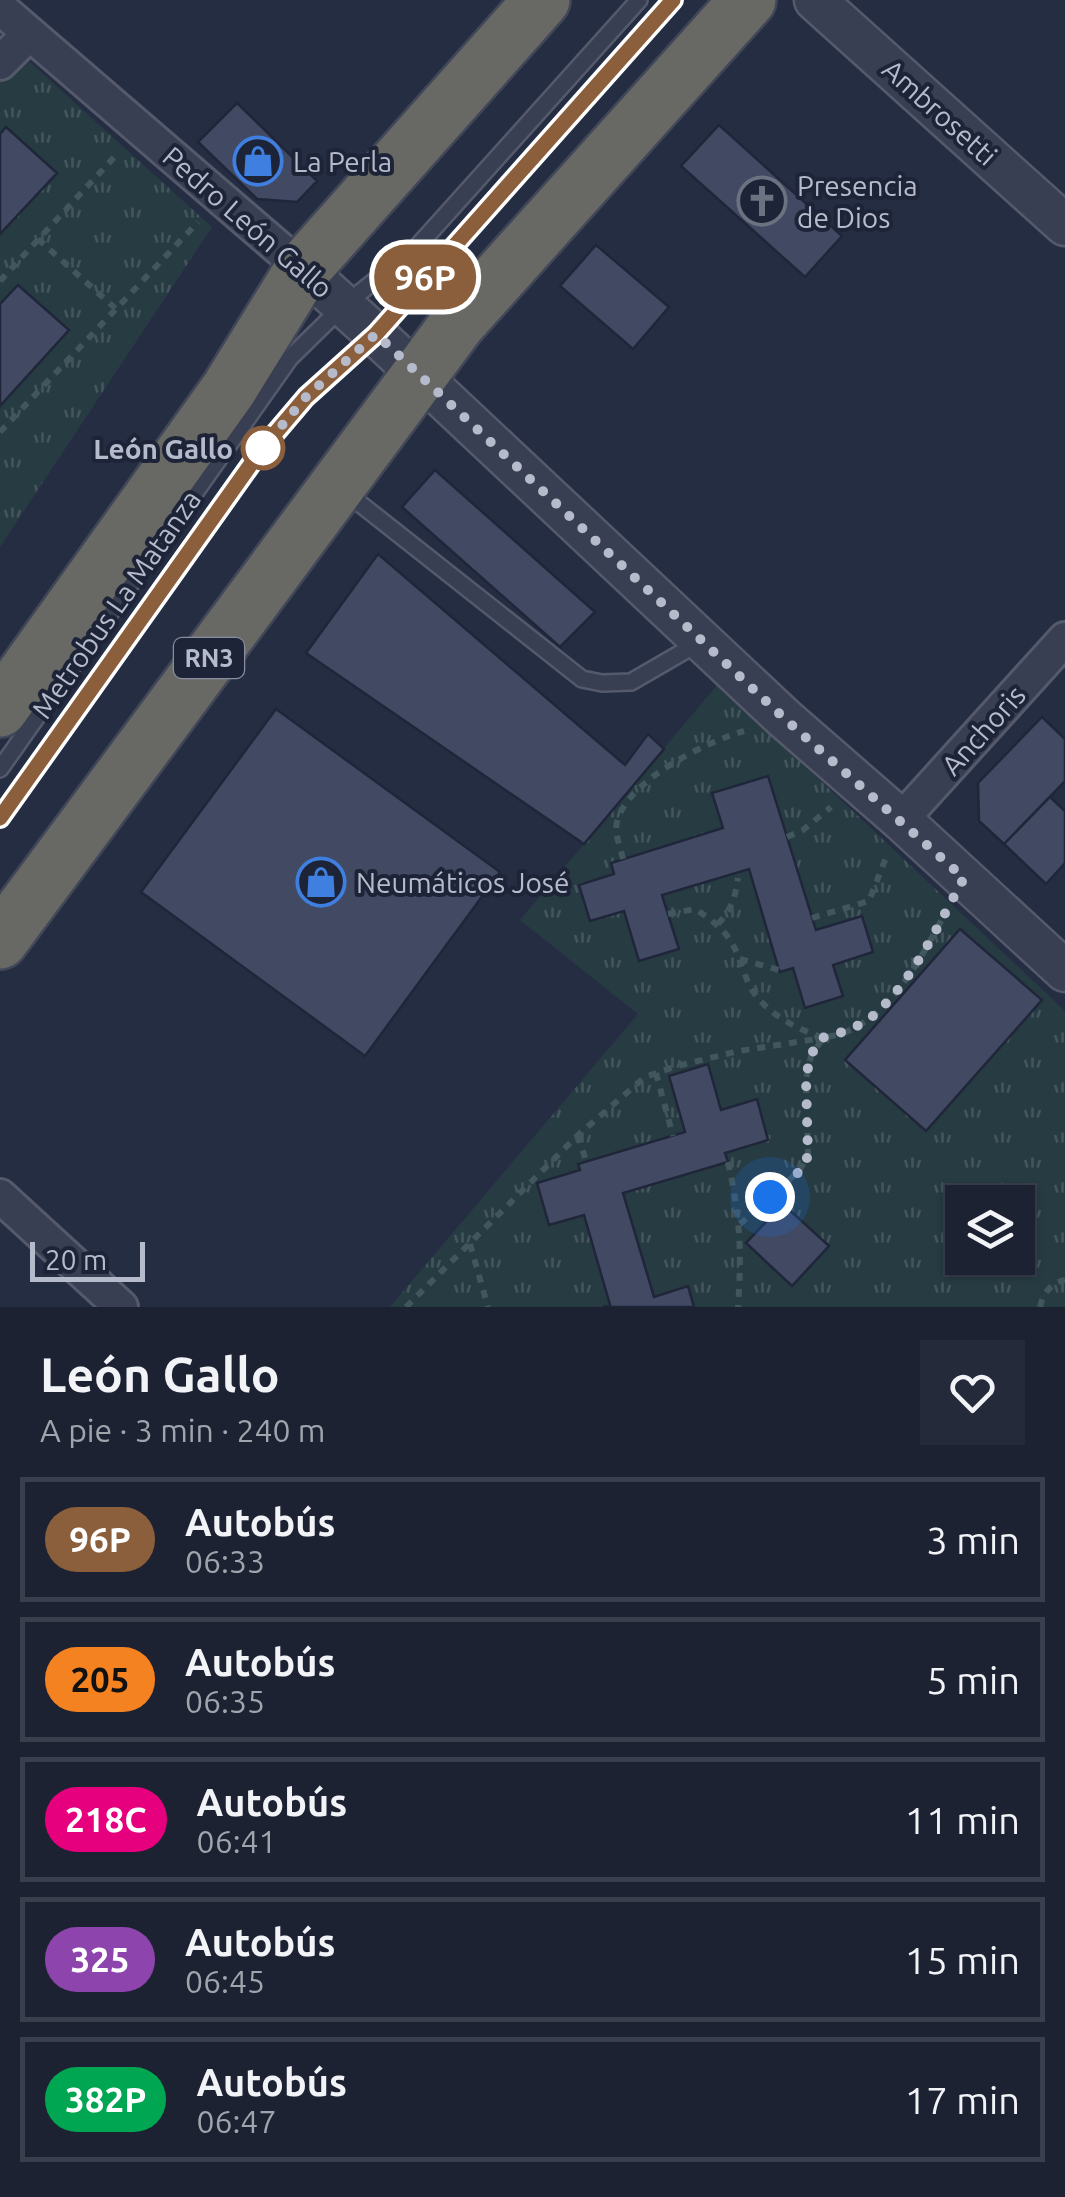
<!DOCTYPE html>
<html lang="es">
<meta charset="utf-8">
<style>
:root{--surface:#1c2232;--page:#252a3a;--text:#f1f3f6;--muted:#a0a4ac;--line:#3a3f4d}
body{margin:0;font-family:Ubuntu,sans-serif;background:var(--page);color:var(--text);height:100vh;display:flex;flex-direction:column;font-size:38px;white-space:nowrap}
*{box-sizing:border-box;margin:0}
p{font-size:32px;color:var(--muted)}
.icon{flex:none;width:55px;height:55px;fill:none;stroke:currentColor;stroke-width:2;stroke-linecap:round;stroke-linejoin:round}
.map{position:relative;height:1307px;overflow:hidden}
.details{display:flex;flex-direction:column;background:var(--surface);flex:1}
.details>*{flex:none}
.badge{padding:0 20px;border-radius:32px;font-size:35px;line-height:65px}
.buttons{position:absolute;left:945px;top:1185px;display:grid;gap:20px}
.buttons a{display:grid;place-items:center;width:90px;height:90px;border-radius:0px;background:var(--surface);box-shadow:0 2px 8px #0004,0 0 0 2px var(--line);font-size:50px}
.scale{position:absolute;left:30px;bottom:25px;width:115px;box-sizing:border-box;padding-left:10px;border:5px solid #b6bbcc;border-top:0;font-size:28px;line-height:35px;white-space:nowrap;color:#b6bbcc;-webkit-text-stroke:8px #1e2437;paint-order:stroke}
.you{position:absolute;width:50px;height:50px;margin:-25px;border:8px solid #fff;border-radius:50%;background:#1a73e8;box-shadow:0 0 0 15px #1a73e833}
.map>.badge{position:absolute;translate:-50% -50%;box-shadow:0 0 0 5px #fff}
.round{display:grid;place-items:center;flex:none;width:105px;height:105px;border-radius:0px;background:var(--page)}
.head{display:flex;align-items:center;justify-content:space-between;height:170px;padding:0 40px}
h1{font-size:48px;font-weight:700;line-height:75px}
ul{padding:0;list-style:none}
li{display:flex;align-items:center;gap:30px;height:125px;margin:0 20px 15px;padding:0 20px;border:5px solid var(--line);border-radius:0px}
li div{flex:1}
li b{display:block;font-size:38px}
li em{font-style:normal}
li .badge{min-width:110px;font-weight:700;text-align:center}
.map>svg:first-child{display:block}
.grass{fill:url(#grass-tufts);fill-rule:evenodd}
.building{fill:#414963;stroke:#202639;stroke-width:2.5}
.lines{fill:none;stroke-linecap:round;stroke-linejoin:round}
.service-casing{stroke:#545a6c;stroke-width:20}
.minor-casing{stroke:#545a6c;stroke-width:38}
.tertiary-casing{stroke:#545a6c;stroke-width:45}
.trunk-casing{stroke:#414759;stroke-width:60}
.path{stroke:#42575d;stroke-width:6;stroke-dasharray:8 8;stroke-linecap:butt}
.service{stroke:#393f52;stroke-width:15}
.minor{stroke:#393f52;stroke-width:32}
.tertiary{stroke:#393f52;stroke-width:40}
.trunk{stroke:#686864;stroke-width:55}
.line-casing{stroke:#fff;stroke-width:22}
.line{stroke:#8b5e3c;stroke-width:15}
.walk{stroke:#b6bbcc;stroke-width:10;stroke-dasharray:0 18}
.stop-dot{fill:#fff;stroke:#8b5e3c;stroke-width:5}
.labels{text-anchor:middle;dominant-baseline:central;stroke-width:8;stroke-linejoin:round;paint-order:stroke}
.shield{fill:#1e2437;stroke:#888e9f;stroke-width:2.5}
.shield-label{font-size:25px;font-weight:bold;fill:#b6bbcc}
.street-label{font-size:28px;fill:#b6bbcc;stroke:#1e2437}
.poi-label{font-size:28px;fill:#b6bbcc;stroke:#1e2437;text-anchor:start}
.stop-label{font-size:28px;font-weight:bold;fill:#b6bbcc;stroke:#1e2437;text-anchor:end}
</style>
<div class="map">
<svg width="1065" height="1307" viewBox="0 0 1065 1307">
<defs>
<pattern id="grass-tufts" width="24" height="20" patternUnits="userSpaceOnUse" patternTransform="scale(2.5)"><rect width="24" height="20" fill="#273b43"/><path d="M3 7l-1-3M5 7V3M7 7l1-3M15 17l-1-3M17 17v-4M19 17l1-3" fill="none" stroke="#44555d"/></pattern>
</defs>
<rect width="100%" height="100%" fill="#252d42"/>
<path class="grass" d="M0,35L212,227L0,547V406L68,330L18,285L0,304V234L56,173L7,127L0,134Z
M718,684L1065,1011V1307H694L687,1287L654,1297L623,1193L727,1163L725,1153L768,1140L757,1100L721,1110L707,1065L669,1076L685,1132L578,1163L580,1170L537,1183L549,1225L584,1215L610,1305L603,1307H390L638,1014L520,920ZM768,776L816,930L862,916L873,952L833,965L843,996L805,1008L793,968L781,972L779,970L749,869L662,895L678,948L639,961L624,911L590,921L579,886L614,874L611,863L723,828L713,793ZM960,929L1041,1000L925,1131L845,1060ZM962,1202H1018V1258H962ZM783,1204L829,1246L792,1286L747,1243Z"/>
<path class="building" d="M237,103L317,181L297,202L257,199L198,142Z
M719,125L842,236L805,277L681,166Z
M6,127L57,173L0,234V134Z
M596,245L669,307L633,349L560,286Z
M18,285L69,330L0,406V304Z
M435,470L595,612L560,647L402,507Z
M378,554L625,765L648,734L664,749L584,844L306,653Z
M276,709L500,872L365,1056L141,892Z
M1042,717L1065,739V781L1004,844L979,821L978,783Z
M768,776L816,930L862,916L873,952L833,965L843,996L805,1008L793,968L780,972L779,970L749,869L662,895L679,949L639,961L624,911L590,921L579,885L614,874L611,863L723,828L712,793Z
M1050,797L1065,811V863L1046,884L1004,844Z
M960,929L1042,1000L926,1131L845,1060Z
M708,1064L721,1110L757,1099L768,1140L725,1153L728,1162L623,1193L654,1297L688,1286L694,1307H603L610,1305L584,1215L549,1225L537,1183L580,1170L578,1164L685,1132L669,1076Z
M783,1204L829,1246L792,1286L746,1243Z"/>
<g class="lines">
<g class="service-casing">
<path id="service" d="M344,491L582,679L602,683L631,682L700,642
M0,769L290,358L343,306L416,248L639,0
M0,818L261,451L306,397L375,334L673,0"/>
</g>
<g class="minor-casing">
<path id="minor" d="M0,8L303,269
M0,63L29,34
M901,820L1065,639
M0,1196L121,1307"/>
</g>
<g class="tertiary-casing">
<path id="tertiary" d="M815,0L1065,225
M303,269L375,334L785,719L901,820L1065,971"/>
</g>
<g class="trunk-casing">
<path id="trunk" d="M0,709L229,389L303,269L542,0
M0,941L458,323L748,0"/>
</g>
<path class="path" d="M38,239L116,309
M0,281L118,153
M0,432L198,222
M787,837L803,830L831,807
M623,859C621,850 616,837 616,828C620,783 706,742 744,731
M668,914L695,909C712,920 726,930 735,949C742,963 745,980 754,993C771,1016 796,1028 821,1037
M812,918L869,901L887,855
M718,924C732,909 735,898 738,878
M740,959L779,970
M656,1073L673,1136
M578,1135L586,1161
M728,1162C740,1216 742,1252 738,1307
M740,1224L799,1171L808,1156L806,1079L811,1056L823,1038C830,1036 839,1035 846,1032C895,1011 923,954 947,910
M470,1244L488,1307
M406,1307L578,1135L645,1077L677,1066L739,1051L823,1038
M1040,1307C1043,1293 1051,1283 1065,1280"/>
<use href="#service" class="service"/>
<use href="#minor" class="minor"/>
<use href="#tertiary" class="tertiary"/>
<use href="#trunk" class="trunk"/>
</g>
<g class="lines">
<g class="line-casing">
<path id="line" d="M0,818L261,450L306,397L376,334L673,0"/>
</g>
<use href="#line" class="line"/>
<path class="walk" d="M263,448L261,450L306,397L376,334L785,719L964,878C938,925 914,980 873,1016C858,1028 840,1033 822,1038L810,1056L806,1079L808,1156L800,1171L770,1197"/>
</g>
<defs>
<g id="shop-ring" transform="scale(2.5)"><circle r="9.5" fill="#1e2437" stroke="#3f7fe0" stroke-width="1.5"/><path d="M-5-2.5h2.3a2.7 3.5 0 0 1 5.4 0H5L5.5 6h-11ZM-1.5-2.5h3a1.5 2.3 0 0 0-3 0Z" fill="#3f7fe0"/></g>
<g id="church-ring" transform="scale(2.5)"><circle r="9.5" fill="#1e2437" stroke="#6b7280" stroke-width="1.5"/><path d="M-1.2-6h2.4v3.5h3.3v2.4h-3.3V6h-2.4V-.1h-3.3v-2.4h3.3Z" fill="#6b7280"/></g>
</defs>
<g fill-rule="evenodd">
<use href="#shop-ring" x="258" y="161"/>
<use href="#church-ring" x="762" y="201"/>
<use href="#shop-ring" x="321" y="882"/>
</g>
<circle class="stop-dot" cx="263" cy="448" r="20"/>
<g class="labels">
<rect class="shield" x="174" y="638" width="70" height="40" rx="8"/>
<g class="shield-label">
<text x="209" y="658">RN3</text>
</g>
<g class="street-label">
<text transform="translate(940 112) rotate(42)">Ambrosetti</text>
<text transform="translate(248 222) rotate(41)">Pedro León Gallo</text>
<text transform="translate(116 604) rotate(-55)">Metrobus La Matanza</text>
<text transform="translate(983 730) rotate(-48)">Anchoris</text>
</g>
<g class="poi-label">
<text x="293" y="161">La Perla</text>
<text x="797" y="185">Presencia<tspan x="797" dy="32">de Dios</tspan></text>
<text x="356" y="882">Neumáticos José</text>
</g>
<g class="stop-label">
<text x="233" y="448">León Gallo</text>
</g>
</g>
</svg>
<div class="buttons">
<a><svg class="icon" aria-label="layers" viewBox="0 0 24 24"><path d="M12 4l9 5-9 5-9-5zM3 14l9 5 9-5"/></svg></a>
</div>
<div class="scale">20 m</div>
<div class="you" style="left:770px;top:1197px"></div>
<b class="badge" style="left:425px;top:277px;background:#8b5e3c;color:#fff">96P</b>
</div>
<section class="details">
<div class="head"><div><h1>León Gallo</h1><p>A pie · 3 min · 240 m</p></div><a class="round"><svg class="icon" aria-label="heart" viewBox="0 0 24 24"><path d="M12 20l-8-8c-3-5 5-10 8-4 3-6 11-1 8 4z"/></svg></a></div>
<ul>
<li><span class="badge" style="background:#8b5e3c;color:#fff">96P</span><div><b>Autobús</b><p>06:33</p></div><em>3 min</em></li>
<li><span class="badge" style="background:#f58220;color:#111">205</span><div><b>Autobús</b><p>06:35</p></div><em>5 min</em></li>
<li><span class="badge" style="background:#e6007e;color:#fff">218C</span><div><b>Autobús</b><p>06:41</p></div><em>11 min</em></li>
<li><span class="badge" style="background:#8e44ad;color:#fff">325</span><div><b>Autobús</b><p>06:45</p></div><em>15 min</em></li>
<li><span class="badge" style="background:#00a651;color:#fff">382P</span><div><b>Autobús</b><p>06:47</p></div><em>17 min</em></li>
</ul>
</section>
